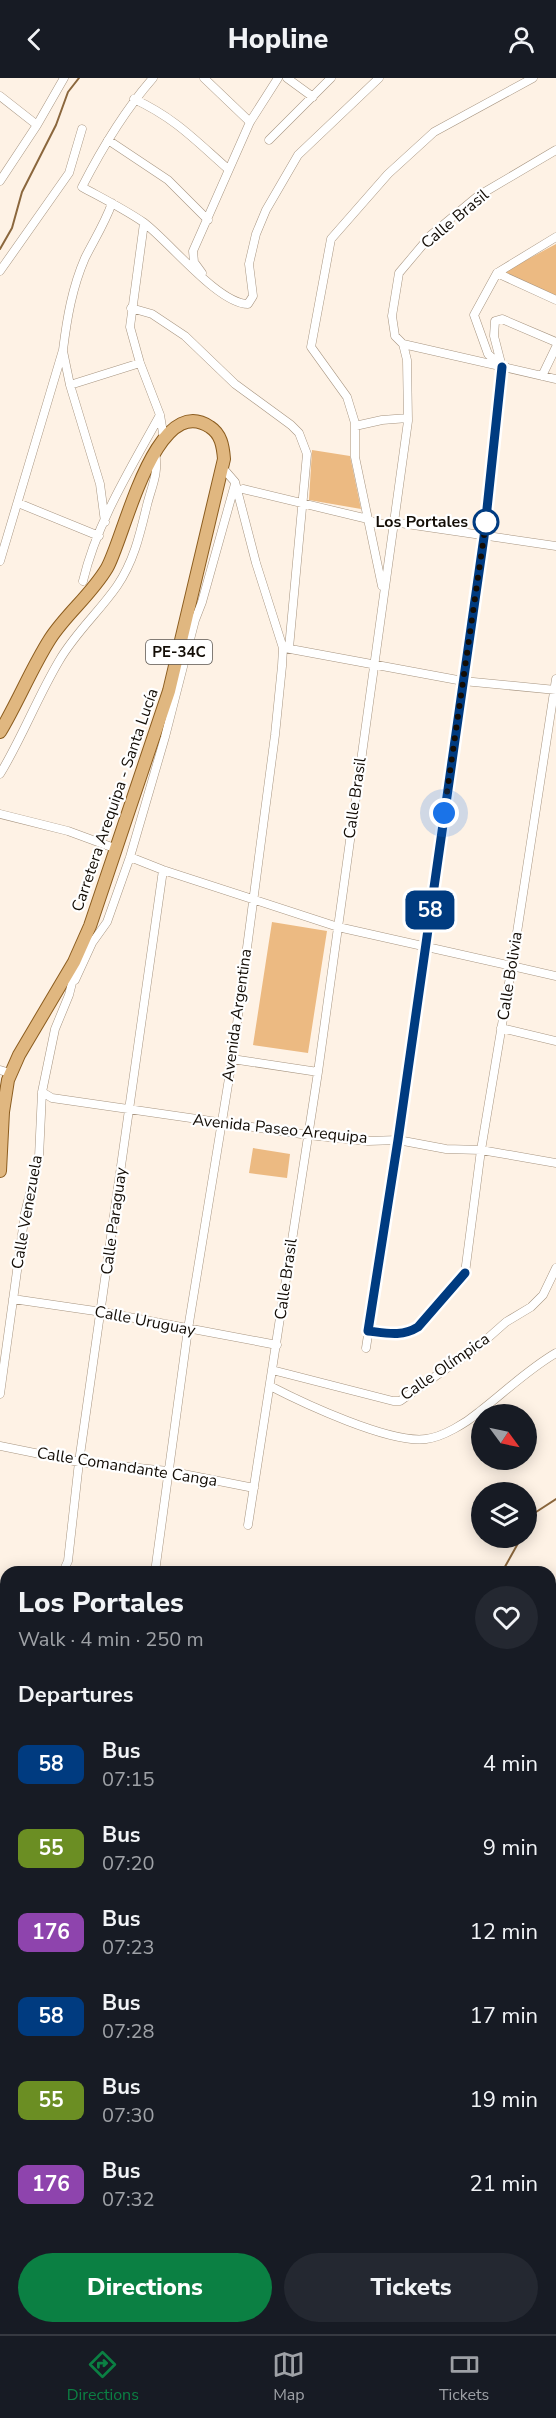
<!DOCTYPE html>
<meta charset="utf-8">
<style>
:root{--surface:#171b24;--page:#242831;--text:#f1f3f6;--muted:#9ea1a6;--line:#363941;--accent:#0b8043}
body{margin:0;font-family:"Nunito Sans",sans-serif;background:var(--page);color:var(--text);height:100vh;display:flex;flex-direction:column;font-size:22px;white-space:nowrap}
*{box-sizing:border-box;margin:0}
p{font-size:20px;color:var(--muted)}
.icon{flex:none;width:33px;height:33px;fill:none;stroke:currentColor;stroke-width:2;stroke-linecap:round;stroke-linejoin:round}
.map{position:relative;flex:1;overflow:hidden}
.side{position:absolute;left:0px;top:1488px;width:556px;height:768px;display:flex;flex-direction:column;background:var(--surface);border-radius:18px 18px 0 0;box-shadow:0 3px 15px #0003}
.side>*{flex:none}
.badge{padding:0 12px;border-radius:9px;font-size:21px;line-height:39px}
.needle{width:39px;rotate:123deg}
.tools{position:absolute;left:471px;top:1326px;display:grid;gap:12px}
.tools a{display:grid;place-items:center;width:66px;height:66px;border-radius:50%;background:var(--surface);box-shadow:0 3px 15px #0003;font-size:30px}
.you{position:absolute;width:30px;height:30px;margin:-15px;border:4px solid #fff;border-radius:50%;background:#1a73e8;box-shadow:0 0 0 9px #1a73e833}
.map>.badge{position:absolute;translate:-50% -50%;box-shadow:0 0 0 3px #fff}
h2{padding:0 18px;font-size:22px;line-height:54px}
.round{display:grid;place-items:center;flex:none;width:63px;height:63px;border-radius:32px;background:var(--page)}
.overview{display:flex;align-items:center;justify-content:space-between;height:102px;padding:0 18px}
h1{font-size:28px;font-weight:800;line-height:45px}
.button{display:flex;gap:12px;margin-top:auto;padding:12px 18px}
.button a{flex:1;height:69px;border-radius:36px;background:var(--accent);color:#fff;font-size:24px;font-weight:800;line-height:69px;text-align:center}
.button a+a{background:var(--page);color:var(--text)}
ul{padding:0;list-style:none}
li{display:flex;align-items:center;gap:18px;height:84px;padding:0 18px}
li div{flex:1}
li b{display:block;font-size:22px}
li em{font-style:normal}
li .badge{min-width:66px;font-weight:700;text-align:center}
header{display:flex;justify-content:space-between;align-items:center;height:78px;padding:0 18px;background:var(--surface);font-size:27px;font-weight:800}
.tabs{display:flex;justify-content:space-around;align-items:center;height:84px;border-top:2px solid var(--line);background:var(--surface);font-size:16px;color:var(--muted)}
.tabs a{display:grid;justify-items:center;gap:3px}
.tabs .selected{color:var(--accent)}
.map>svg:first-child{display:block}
.green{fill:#ecba82}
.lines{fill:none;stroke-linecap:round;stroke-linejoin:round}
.stream{stroke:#8b673d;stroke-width:2}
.minor-casing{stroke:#a79581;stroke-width:9}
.primary-casing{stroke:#8b5c1e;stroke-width:14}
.minor{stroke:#fff;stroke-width:8}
.primary{stroke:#e0b780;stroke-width:12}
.line-casing{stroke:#fff;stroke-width:14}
.line{stroke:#003b80;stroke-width:9}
.walk{stroke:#130d06;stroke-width:6;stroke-dasharray:0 10.8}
.stop-dot{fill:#fff;stroke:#003b80;stroke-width:3}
.labels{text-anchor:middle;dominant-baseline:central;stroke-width:4.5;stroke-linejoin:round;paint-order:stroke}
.shield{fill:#fff;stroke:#5a5651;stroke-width:1.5}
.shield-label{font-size:15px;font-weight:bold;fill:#130d06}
.street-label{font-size:16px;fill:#130d06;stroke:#fff}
.stop-label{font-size:16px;font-weight:bold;fill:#130d06;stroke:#fff;text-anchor:end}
</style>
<header><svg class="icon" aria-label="back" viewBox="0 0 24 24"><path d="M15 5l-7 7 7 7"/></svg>Hopline<svg class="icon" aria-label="person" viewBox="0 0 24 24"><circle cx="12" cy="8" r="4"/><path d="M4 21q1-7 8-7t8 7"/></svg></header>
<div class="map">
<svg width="556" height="2256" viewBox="0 0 556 2256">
<rect width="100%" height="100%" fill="#fef2e5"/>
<path class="green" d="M556,166V219L504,194Z
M312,372L350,378L361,431L309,422Z
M272,844L327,853L308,975L253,967Z
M253,1070L290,1076L287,1100L249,1095Z"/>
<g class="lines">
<path class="stream" d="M0,171L12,150L22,114L56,47L68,14L79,0
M526,1449L533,1436L556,1421
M502,1494L521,1460
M0,1726L6,1719"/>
<g class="minor-casing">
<path id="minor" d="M153,0C124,33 102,70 82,109C102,120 124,131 143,144C168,162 218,226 248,226L253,218L249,186L256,156L266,132L298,77L379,0
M204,0L250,44
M287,0L313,19
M0,18L37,47
M134,21C175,40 195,62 228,91
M108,62L168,102L208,142
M269,62L331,0
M0,103L37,47L64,0
M144,145L130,249L140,285L160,337L164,361
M0,193L69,95L82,51
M202,195L194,184L193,173L250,44L278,0
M497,195L556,222
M131,230L152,236L185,258L235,306L291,347L299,355L307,376L289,570
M403,266L556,301
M63,273L70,307L100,406L105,444
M502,289L488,276L474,237L497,195L556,159
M542,298L556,269
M70,307L140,285
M355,348L382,342L408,340
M243,411L368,441C376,447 383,447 393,444L556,468
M18,425L99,458
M0,483L63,272C67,240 72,210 85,180C94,162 105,145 112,125
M83,503C97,444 131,390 160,337
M382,508L355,379V345L347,319L311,269L331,161L388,96L434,54L533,0
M285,570L463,603L556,612
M0,696C22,660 37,620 59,583C75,555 99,534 117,508C134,483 140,456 147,427C152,407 159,396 155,374
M0,736L68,753L117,771
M130,779L163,792L338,849L556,898
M75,902L92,865L107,844L130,779L165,659L195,542L202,524L235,406
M501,950L556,963
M232,981L318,994
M0,992L10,995
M42,1014L52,1020L308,1057L368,1063L398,1062L446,1071L481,1072L556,1085
M13,1221L102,1234L277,1267
M368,1253C386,1255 402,1259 418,1249L465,1195L481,1072L512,887L556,601
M366,1270L398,1062L484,459L502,289L494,258L495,243L502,241L556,264
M272,1292L393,1323H400L480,1267L506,1244L531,1229L543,1217L556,1190
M270,1308C303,1325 390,1366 426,1361C443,1359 466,1345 479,1334C505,1314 527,1292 556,1275
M0,1316L25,1135L39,1079L42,1014L55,951L69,917L74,897
M0,1368L79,1384L168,1393L254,1410
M248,1447L318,994L408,343L407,282L403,266L395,258L392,238L399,195L431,157L478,118L556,72
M63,1494L68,1483L79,1384L163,792
M155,1494L188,1251L233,976L275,657L282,588L283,570L256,485L235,404L222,389
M550,1902H556
M0,1946L6,1937"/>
</g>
<g class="primary-casing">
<path id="primary" d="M0,654C18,624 31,591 50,561C66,536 91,517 107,490C124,461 155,312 210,349C221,356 223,368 224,381L169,613L90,848L74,884L19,977L8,1002L3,1034L0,1093"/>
</g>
<use href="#minor" class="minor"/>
<use href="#primary" class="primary"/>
</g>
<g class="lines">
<g class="line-casing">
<path id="line" d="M465,1195L418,1249C402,1259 386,1255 368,1253L398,1062L484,459L502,289"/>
</g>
<use href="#line" class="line"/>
<path class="walk" d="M444,735L487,437L486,444"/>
</g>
<circle class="stop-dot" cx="486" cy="444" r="12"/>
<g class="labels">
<rect class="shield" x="146" y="562" width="66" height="24" rx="4.5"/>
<g class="shield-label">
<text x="179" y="574">PE-34C</text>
</g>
<g class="street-label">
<text transform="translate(455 141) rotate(-40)">Calle Brasil</text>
<text transform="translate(355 720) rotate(-82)">Calle Brasil</text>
<text transform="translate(115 722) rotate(-71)">Carretera Arequipa - Santa Lucía</text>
<text transform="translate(510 898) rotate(-81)">Calle Bolivia</text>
<text transform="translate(237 937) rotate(-82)">Avenida Argentina</text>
<text transform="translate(280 1051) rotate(6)">Avenida Paseo Arequipa</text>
<text transform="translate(27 1134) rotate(-80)">Calle Venezuela</text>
<text transform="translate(114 1143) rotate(-82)">Calle Paraguay</text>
<text transform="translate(286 1201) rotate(-82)">Calle Brasil</text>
<text transform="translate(145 1243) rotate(11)">Calle Uruguay</text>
<text transform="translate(445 1289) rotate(-35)">Calle Olímpica</text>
<text transform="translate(127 1389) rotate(9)">Calle Comandante Canga</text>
</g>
<g class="stop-label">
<text x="468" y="444">Los Portales</text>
</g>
</g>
</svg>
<div class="tools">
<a><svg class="needle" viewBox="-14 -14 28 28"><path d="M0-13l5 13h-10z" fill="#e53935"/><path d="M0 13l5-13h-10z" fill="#9ea1a6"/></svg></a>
<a><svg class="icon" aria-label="layers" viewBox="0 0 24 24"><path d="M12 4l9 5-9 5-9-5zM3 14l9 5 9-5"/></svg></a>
</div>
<div class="you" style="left:444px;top:735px"></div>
<b class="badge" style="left:430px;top:832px;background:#003b80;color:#fff">58</b>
<section class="side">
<div class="overview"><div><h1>Los Portales</h1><p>Walk · 4 min · 250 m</p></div><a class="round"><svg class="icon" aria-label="heart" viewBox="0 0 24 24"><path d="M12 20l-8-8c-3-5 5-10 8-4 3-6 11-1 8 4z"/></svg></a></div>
<h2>Departures</h2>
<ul>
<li><span class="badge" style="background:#003b80;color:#fff">58</span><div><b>Bus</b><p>07:15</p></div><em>4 min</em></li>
<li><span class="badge" style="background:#6b8e23;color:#fff">55</span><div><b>Bus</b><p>07:20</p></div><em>9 min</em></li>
<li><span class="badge" style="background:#8e44ad;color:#fff">176</span><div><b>Bus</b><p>07:23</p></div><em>12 min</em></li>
<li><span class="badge" style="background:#003b80;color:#fff">58</span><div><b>Bus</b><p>07:28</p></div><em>17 min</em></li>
<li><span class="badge" style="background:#6b8e23;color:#fff">55</span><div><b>Bus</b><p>07:30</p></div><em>19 min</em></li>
<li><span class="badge" style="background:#8e44ad;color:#fff">176</span><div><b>Bus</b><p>07:32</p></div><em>21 min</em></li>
</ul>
<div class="button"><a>Directions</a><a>Tickets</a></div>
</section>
</div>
<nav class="tabs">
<a class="selected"><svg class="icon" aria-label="directions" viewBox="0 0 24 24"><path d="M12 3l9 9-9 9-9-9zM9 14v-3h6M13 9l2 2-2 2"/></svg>Directions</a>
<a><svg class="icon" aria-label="map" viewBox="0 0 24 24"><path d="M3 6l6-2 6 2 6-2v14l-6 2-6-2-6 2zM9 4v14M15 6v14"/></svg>Map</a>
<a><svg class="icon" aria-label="tickets" viewBox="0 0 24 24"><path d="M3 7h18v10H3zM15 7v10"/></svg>Tickets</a>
</nav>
